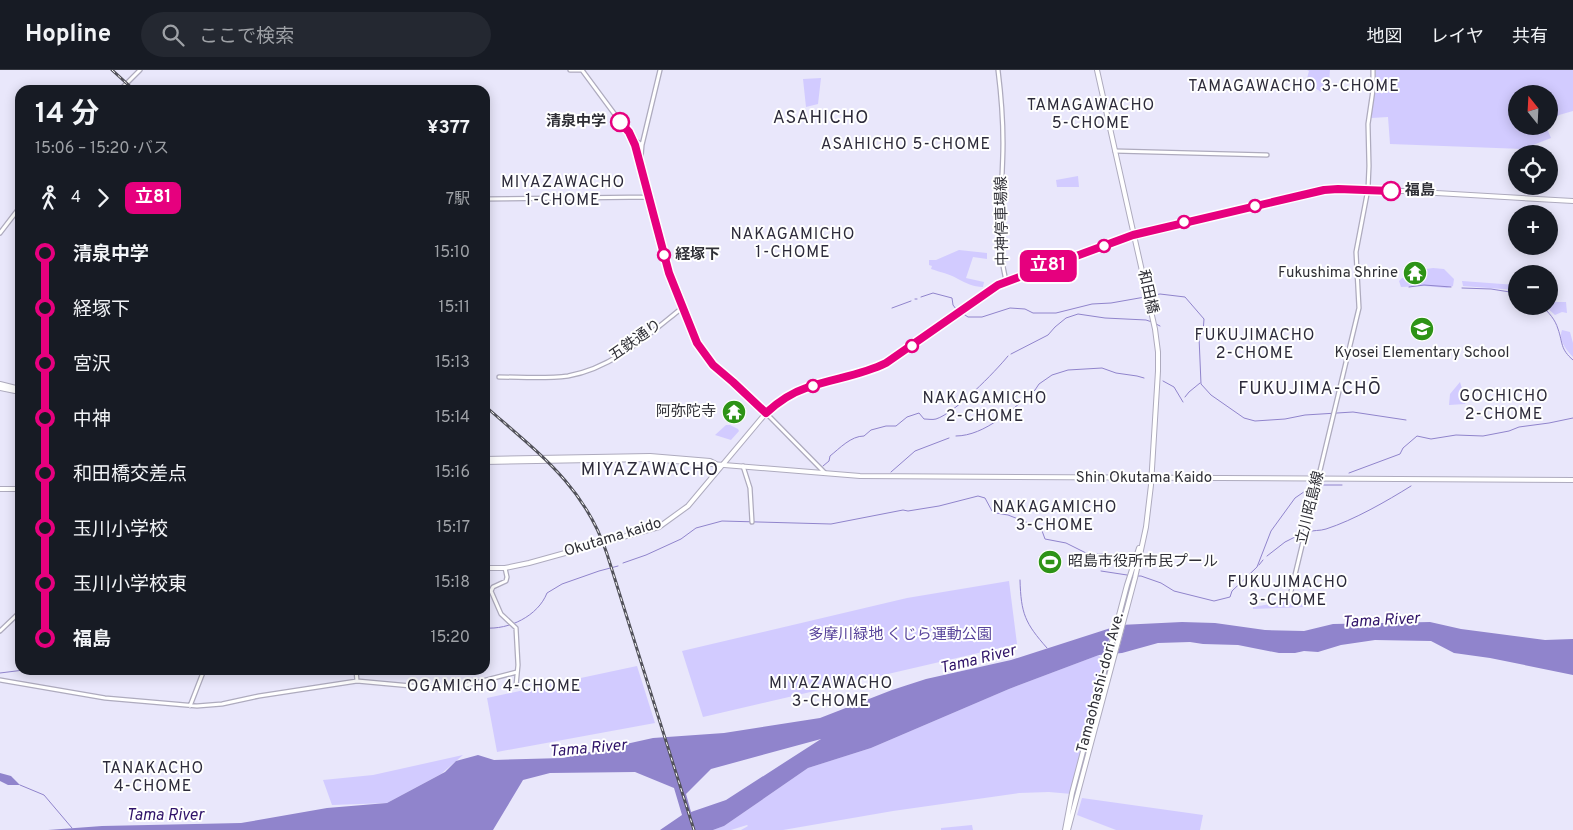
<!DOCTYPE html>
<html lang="ja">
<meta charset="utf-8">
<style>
:root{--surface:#171b24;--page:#242831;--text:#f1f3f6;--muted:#9ea1a6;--line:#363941}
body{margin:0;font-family:Overpass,"Noto Sans JP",sans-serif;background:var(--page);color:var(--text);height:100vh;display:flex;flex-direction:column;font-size:19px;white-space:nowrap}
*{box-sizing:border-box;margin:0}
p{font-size:16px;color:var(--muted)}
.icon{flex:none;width:28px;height:28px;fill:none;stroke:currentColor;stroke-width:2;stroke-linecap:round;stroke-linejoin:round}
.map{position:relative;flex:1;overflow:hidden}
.drawer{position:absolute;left:15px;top:15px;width:475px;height:590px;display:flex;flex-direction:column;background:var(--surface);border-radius:15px;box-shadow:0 2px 12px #0003}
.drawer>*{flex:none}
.badge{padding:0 10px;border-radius:8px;font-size:18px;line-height:32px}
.needle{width:32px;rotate:342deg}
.controls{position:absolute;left:1508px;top:15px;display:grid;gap:10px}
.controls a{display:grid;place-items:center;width:50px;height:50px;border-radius:50%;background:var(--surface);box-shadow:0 2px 12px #0003;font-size:25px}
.map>.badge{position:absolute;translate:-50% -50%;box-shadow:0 0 0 2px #fff}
.legs{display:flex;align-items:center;gap:8px;height:55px;padding:0 20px;font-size:16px}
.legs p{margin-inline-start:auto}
.summary{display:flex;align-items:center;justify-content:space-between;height:85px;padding:0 20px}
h1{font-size:28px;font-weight:700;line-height:38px}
ul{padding:0 20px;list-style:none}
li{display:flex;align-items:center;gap:18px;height:55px;font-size:19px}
li i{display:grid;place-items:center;width:8px;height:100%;margin:0 6px;background:currentColor}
li i::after{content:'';width:12px;height:12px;margin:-6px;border:4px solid;border-radius:50%;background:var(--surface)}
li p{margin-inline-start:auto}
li:first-child i{background:linear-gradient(#0000 50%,currentColor 0)}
li:last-child i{background:linear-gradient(currentColor 50%,#0000 0)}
header{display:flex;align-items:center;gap:30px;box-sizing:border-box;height:70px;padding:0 25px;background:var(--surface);border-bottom:1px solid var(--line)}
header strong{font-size:24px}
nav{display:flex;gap:28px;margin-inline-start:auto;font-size:18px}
.search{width:350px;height:45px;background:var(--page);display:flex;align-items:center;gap:12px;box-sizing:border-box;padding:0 18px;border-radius:28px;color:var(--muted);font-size:19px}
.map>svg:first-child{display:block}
.green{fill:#d2cbff}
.water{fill:#9084cc;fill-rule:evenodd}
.pier{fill:#e9e7fb}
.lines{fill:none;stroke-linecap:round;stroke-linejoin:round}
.stream{stroke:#9084cc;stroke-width:1}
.secondary-casing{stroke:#aeabbe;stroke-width:5.5}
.primary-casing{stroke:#aeabbe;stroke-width:6}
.secondary{stroke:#fff;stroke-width:3}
.primary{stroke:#fff;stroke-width:4}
.rail-casing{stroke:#52525b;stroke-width:3}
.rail{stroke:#fff;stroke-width:1;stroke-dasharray:4;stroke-linecap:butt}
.line-1-casing{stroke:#fff;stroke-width:11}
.line-1{stroke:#e6007e;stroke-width:8}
.stop-1-dot{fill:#fff;stroke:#e6007e;stroke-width:2.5}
.labels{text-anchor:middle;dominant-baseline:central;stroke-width:4;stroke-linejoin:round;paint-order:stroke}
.stop-label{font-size:15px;font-weight:bold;fill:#303037;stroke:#fff;text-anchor:start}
.street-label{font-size:15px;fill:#303037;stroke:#fff}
.poi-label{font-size:15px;fill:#303037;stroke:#fff;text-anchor:end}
.park-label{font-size:15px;fill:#58449b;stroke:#fff}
.neighbourhood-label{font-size:16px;letter-spacing:1px;fill:#2d2b3a;stroke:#fff}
.water-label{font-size:16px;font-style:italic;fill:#301469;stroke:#fff}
.quarter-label{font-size:18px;letter-spacing:1px;fill:#2d2b3a;stroke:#fff}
</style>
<header>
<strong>Hopline</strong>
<div class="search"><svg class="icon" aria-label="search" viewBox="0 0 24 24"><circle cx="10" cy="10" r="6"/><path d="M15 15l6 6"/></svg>ここで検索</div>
<nav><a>地図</a><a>レイヤ</a><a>共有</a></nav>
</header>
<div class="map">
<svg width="1573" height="760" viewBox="0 0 1573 760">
<rect width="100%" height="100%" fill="#e9e7fb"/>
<path class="green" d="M1307,0H1330L1329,13L1322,17L1321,22L1306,12L1309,1Z
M1376,0H1573V41L1559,45L1549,54V24H1516V56H1546L1551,68L1523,79L1390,74L1388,47L1371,48Z
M821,8L818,34L806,37L803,9Z
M1078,106L1079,117H1057L1056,110Z
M959,180L987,183V189L973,187L966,208L984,212L983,217C973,217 966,213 958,209C950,204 940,202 931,199L932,196L929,195V190H936Z
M1433,198L1444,199L1454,209L1453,216L1447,218L1425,216L1401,217L1399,211L1402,208L1423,205L1426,199Z
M1462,211L1516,215V220L1463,216Z
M1549,232H1566L1567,243L1562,242L1555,245L1545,236H1549Z
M1562,260L1570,262L1573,273V287C1566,280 1558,270 1562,260Z
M1460,312L1466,332L1465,334L1449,335L1450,324Z
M726,355H730L738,359L739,361L731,370L715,365Z
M1009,511L1017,574L703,647L682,581L907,528Z
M1288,531L1305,532L1307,537L1253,539V537Z
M1099,585L1105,601L1072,724L1049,722L1019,723L893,741L783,760H741L748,756L747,755L731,760H713L724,756L808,698L871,678L1009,619Z
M637,596L655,653L497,682L487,628Z
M463,685L441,704L387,733L332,735L323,710L373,705Z
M1082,728L1203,745L1200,760H1116L1077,745Z
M972,755L973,760H941V758Z"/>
<path class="water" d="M1182,552L1215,553L1265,560L1304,561L1333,554L1430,552L1461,559L1545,570L1573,569V605L1490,588L1454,583L1431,571L1375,570L1341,575L1318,582L1304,581L1295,583H1279L1238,575L1203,574L1190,572L1158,573L1122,583L1099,585L1009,619L871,678L808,698L724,756L713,760H660L682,745L674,718L635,702L550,703L523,710L493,760H48L102,756L241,753L327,738L387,733L445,702L456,691L478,685L494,690L563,688L653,668L724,663L820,648L892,620L926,609L1011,590L1120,555ZM821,669L726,730L691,742L686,724L711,699Z
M0,703L11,706L20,715H8L0,711Z"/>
<path class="pier" d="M1126,552L1117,586L1104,587L1113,555Z"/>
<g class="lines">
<path class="stream" d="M1409,217L1424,215L1451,217
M1462,218L1491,219L1516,223
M1149,226L1160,224L1185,227L1204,249L1203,262L1199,267L1201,314L1211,325L1244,348L1255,351L1285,349L1305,345L1353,342L1406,350
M921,227L933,223L952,228L953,235L956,239L968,247H982L1010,238L1025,239L1033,243H1056L1092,234L1111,233L1145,227
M915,229H917
M1542,236C1549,243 1555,249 1558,259C1563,273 1560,279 1573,290
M892,238L911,231
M1156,254L1160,256
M1011,284L1048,265L1055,257L1066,248L1078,244L1105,248L1146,250L1152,252
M1163,311L1174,317L1183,332
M1185,327L1189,322L1200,313
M956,366C985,366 1014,338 1035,320L1039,314L1052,305L1068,300L1102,298L1116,303L1137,306L1144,308
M823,396L829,391L830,386C840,378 851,366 864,366L871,360L886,356H896L907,347L919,343L924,349C928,349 932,350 936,349C955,343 995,302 1008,286
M891,402L915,381L949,368
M1349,403L1400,384L1403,378L1417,366L1431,369L1456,365L1483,366L1509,361L1519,357L1549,353L1573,348
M1307,462C1313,460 1320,461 1326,459C1354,450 1387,431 1411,416
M1267,486L1285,472L1303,463
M623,493L646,485L681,469L696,458L722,451L831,454L903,440L908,441L939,436L978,426L985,428L992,441L996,443L1008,445L1041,458L1045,469L1066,473L1090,485L1107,483
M1259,495L1263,490
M1101,501L1127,505
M1131,506H1141L1161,513L1174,521L1214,531L1230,527L1232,521L1257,497L1271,461L1295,428L1314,415H1342
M1020,510C1021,544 1025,553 1047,578
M485,558C509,560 538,546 547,523L562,514L599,501L618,496
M0,603L24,600
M20,715L44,725L72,758"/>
<g class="secondary-casing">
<path id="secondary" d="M570,0H582
M582,0L633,69L642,75
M660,0L642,75L641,87L644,109L669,203L678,228L700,278L713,295L733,312L766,343L825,403
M998,0C1001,24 1003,49 1003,73C1003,119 995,166 1006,211
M120,20L140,0
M633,69L641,94
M1115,81L1267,85
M485,129L649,127
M0,163L20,137
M499,307C521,307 545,309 568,306C613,298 648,265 682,238
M743,396L750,418L752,452
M505,498L507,507L506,511L493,517L491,521L501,544L516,558L518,595L516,616
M1289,530L1359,238L1356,182L1368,119L1369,96L1368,54L1373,20V0
M0,561L20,542
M356,600L357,611
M0,610L105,628L197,636L222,634L259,626L357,611L444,619L459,617L517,602
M190,636L204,600"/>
</g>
<g class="primary-casing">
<path id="primary" d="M0,314L20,319
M0,318L20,322
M485,389L650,386L710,391L716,394
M485,392L650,389L860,406L1573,410
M0,419H20
M485,498H505L529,493L659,457L688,436L766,343C798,315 832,312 872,300L881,296L998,215L1133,165L1307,124L1338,119H1368L1573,131
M1065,760L1072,723L1127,515L1139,478
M1068,760L1135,508L1146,457L1151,415L1158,301V282L1155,259L1097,0"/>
</g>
<use href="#secondary" class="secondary"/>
<use href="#primary" class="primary"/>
<g class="rail-casing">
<path id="rail" d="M112,0L134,20
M485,336C536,381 585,416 607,484L694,760"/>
</g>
<use href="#rail" class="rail"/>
</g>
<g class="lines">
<g class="line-1-casing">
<path id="line-1" d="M620,52L629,62L635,75L669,203L697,273L713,295L733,312L766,343C778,332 791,323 806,318C833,308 860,306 886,293L998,215L1133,165L1324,120L1338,119L1391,121"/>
</g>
<use href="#line-1" class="line-1"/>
</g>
<defs>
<g id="temple-disc" transform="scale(1.25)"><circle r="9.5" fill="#2d9316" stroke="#fff"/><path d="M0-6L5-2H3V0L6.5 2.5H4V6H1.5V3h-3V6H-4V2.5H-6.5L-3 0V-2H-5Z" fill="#fff"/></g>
<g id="school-disc" transform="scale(1.25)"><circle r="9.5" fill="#2d9316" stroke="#fff"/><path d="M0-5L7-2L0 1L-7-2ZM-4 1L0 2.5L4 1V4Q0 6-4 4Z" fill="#fff"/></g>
<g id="stadium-disc" transform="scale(1.25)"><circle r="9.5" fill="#2d9316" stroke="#fff"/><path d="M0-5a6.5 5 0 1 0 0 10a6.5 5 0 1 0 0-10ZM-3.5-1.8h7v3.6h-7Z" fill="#fff"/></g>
</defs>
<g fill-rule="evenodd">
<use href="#temple-disc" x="1415" y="203"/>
<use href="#school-disc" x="1422" y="259"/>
<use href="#temple-disc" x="734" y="342"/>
<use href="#stadium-disc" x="1050" y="492"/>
</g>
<g class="stop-1-dot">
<circle cx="620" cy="52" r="9"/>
<circle cx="1391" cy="121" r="9"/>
<circle cx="1255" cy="136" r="6"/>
<circle cx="1184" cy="152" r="6"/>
<circle cx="1104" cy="176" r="6"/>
<circle cx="664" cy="185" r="6"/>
<circle cx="912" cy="276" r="6"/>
<circle cx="813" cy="316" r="6"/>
</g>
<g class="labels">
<g class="stop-label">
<text x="606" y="52" text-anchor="end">清泉中学</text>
<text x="1405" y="121">福島</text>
<text x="675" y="185">経塚下</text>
</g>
<g class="street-label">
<text transform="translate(1003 151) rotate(-91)">中神停車場線</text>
<text transform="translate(1147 222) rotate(77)">和田橋</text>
<text transform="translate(636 271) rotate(-35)">五鉄通り</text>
<text x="1144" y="408">Shin Okutama Kaido</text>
<text transform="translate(1311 438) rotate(-76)">立川昭島線</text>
<text transform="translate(613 468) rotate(-17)">Okutama kaido</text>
<text transform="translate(1101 613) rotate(-75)">Tamaohashi-dori Ave.</text>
</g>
<g class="poi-label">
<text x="1398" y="203">Fukushima Shrine</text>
<text x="1422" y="283" text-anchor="middle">Kyosei Elementary School</text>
<text x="716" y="342">阿弥陀寺</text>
<text x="1068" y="492" text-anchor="start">昭島市役所市民プール</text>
</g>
<g class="park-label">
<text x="900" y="565">多摩川緑地 くじら運動公園</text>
</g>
<g class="neighbourhood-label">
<text x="1294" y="17">TAMAGAWACHO 3-CHOME</text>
<text x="1091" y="36">TAMAGAWACHO<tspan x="1091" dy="18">5-CHOME</tspan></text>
<text x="906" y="75">ASAHICHO 5-CHOME</text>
<text x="563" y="113">MIYAZAWACHO<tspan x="563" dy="18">1-CHOME</tspan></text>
<text x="793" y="165">NAKAGAMICHO<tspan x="793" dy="18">1-CHOME</tspan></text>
<text x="1255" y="266">FUKUJIMACHO<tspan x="1255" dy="18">2-CHOME</tspan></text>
<text x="1504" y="327">GOCHICHO<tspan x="1504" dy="18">2-CHOME</tspan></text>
<text x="985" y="329">NAKAGAMICHO<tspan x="985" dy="18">2-CHOME</tspan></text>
<text x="1055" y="438">NAKAGAMICHO<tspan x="1055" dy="18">3-CHOME</tspan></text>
<text x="1288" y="513">FUKUJIMACHO<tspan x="1288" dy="18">3-CHOME</tspan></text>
<text x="831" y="614">MIYAZAWACHO<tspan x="831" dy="18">3-CHOME</tspan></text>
<text x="494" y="617">OGAMICHO 4-CHOME</text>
<text x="153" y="699">TANAKACHO<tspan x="153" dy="18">4-CHOME</tspan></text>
</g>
<g class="water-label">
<text transform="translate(1381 551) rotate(-3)">Tama River</text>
<text transform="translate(978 590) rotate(-14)">Tama River</text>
<text transform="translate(588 679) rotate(-5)">Tama River</text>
<text x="165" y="746">Tama River</text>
</g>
<g class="quarter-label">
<text x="821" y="48">ASAHICHO</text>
<text x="1310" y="319">FUKUJIMA-CHŌ</text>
<text x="650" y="400">MIYAZAWACHO</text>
</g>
</g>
</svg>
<div class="controls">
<a><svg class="needle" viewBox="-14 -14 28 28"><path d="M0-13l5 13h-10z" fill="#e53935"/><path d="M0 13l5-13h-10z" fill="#9ea1a6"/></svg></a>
<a><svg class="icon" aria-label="locate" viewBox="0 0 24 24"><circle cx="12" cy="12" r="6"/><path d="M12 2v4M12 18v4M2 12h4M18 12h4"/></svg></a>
<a>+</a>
<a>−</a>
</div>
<b class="badge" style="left:1048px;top:196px;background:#e6007e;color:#fff">立81</b>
<section class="drawer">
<div class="summary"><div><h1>14 分</h1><p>15:06 – 15:20 · バス</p></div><b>¥377</b></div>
<div class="legs"><svg class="icon" aria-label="walk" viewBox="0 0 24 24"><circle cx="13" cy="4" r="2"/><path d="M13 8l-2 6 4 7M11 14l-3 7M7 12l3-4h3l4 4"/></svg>4<svg class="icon" aria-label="forward" viewBox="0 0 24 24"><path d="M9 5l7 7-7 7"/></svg><b class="badge" style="background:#e6007e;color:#fff">立81</b><p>7駅</p></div>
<ul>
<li><i style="color:#e6007e"></i><b>清泉中学</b><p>15:10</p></li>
<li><i style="color:#e6007e"></i><span>経塚下</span><p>15:11</p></li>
<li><i style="color:#e6007e"></i><span>宮沢</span><p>15:13</p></li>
<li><i style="color:#e6007e"></i><span>中神</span><p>15:14</p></li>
<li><i style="color:#e6007e"></i><span>和田橋交差点</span><p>15:16</p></li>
<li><i style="color:#e6007e"></i><span>玉川小学校</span><p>15:17</p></li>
<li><i style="color:#e6007e"></i><span>玉川小学校東</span><p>15:18</p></li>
<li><i style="color:#e6007e"></i><b>福島</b><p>15:20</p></li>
</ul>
</section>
</div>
